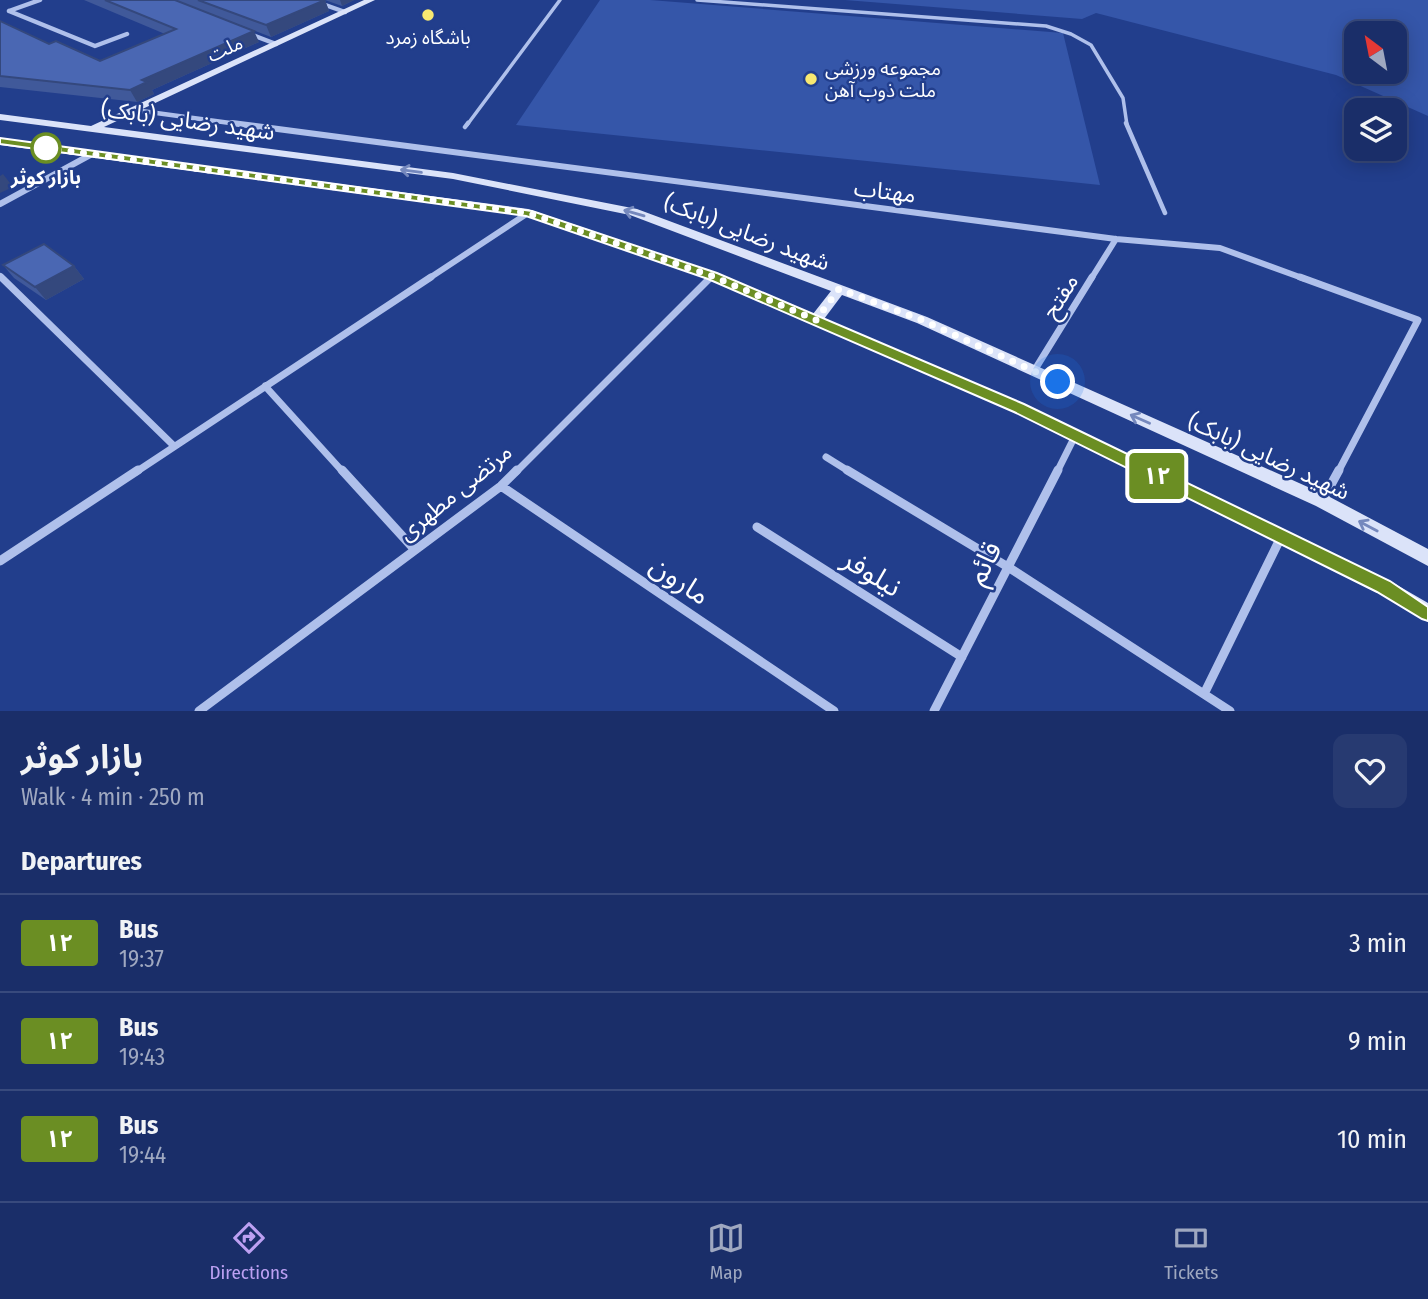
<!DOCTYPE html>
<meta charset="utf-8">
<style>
:root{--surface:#1a2e69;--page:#273a71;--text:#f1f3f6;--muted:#9fa8c0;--line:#384a7d;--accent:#bca0f2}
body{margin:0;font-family:"Fira Sans Condensed","Noto Sans Arabic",sans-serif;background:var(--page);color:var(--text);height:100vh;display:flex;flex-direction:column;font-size:26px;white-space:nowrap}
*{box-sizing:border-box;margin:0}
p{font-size:23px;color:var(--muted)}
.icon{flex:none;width:38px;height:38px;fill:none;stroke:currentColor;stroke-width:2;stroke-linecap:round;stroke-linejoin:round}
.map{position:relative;height:711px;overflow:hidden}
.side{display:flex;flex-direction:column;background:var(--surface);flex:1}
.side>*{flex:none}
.badge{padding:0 14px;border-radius:5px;font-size:24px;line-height:46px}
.needle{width:46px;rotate:328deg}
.controls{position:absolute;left:1344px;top:21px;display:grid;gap:14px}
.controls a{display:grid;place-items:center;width:63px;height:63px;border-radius:14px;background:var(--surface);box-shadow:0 4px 18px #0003,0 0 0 2px var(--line);font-size:35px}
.you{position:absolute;width:35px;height:35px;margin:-18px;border:5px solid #fff;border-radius:50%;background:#1a73e8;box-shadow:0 0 0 10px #1a73e833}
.map>.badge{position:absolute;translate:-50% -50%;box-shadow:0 0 0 4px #fff}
h2{padding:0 21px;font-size:26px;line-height:63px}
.round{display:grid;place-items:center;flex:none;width:74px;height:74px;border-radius:14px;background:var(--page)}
.overview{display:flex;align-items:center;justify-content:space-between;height:119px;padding:0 21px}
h1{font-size:33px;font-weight:700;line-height:52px}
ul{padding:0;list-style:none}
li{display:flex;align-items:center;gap:21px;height:98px;padding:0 21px;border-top:2px solid var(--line)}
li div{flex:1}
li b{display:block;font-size:26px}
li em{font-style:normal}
li .badge{min-width:77px;font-weight:700;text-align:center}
.tab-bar{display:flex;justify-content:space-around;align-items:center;height:98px;border-top:2px solid var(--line);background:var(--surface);font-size:19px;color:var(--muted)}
.tab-bar a{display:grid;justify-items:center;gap:4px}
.tab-bar .current{color:var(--accent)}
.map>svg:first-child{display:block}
.green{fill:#3556a9;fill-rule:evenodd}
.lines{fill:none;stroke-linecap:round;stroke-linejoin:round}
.service-far1{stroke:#afc0eb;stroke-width:3.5}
.service{stroke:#afc0eb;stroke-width:4.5}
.minor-far3{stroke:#afc0eb;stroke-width:4.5}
.minor-far2{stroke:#afc0eb;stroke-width:6}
.minor-far1{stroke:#afc0eb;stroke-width:7}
.minor{stroke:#afc0eb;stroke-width:9}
.secondary{fill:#dbe3f9;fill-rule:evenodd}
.wall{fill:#40599a}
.shaded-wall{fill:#34487d}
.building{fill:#4a67b3;stroke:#34487d;stroke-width:2}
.oneway{stroke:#7588bd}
.line{fill:#6b8e23;stroke:#fff;stroke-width:2}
.walk{stroke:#fff;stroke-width:7;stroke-dasharray:0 12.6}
.poi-dot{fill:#f7e871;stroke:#223e8c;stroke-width:2.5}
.stop-dot{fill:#fff;stroke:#6b8e23;stroke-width:3.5}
.labels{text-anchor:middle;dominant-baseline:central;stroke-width:5;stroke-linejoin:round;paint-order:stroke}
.far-poi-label{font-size:19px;fill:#fff;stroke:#223e8c}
.far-street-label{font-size:19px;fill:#fff;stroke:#223e8c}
.far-stop-label{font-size:19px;font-weight:bold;fill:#fff;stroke:#223e8c}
.street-label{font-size:23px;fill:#fff;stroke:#223e8c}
.near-street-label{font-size:28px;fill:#fff;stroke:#223e8c}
</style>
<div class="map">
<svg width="1428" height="711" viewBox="0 0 1428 711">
<rect width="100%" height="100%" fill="#223e8c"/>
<path class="green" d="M600,0H650L1063,33L1100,185L516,125Z
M845,0H1428V116L1336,75L1096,13L1082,19ZM1356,33H1395V72H1356Z"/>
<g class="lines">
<path class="service-far1" d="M697,0L1046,26L1071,34L1091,45L1123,98L1127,125
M467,125L560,0"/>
<path class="service" d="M1126,123L1165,213
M465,127L468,123"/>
<path class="minor-far3" d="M311,0L345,12
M9,11L95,46L127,34
M9,11L40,0
M250,34L276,44
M134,110L245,125"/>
<path class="minor-far2" d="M232,123L1116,239L1220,248L1305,279
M0,204L92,154
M0,276L3,279
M428,279L528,213
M709,279L712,276
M1091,279L1116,239"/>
<path class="minor-far1" d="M1,277L174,446
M1300,277L1418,320L1338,472
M1034,371L1092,277
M265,386L343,472
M826,457L850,472
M136,472L431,277
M516,472L711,277
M1057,472L1075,436"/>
<path class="minor" d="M342,470L415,550
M847,470L1008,567L1230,711
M501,486L834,711
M1322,501L1339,470
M757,527L962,657
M0,561L138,470
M1204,694L1281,537
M199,711L501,486L517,470
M934,711L1058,470"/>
<path class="secondary" d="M364,0H375L104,127L453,173L637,209L927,317L1328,496L1428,549V566L1316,506L917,323L842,295L824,319L1024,404L1390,581L1428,603V622L1378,593L1014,412L708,279L526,216L0,145V139L528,209L716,273L813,314L831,291L630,215L453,179L0,120V114L91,126Z"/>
</g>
<path class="wall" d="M84,0H354L342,6L325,0L329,11L271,37L211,14L259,42L152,90L154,94L137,102L0,87V21L49,44L100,61L165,34Z
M3,265L74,266L84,279L46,300L14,278Z"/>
<path class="shaded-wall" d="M325,0L329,11L271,37L266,25Z
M340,0H354L342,6Z
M254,31L259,42L152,90L154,94L137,102L130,90L142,80Z
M3,174L13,187L0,193V176Z
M74,266L84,279L46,300L35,287Z"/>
<path class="building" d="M105,0H175L254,31L142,80L147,82L130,90L0,76V21L49,44L56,41L100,61L176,29Z
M198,0H325L266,25Z
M44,244L74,266L35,287L3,265Z"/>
<defs><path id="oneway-shaft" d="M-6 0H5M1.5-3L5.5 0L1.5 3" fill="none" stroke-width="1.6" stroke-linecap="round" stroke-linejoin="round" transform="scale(1.75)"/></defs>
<g class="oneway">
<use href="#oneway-shaft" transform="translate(411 171) rotate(-172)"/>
<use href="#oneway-shaft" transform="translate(634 213) rotate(-164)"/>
<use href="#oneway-shaft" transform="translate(1140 419) rotate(-156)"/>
<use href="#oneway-shaft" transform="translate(1368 526) rotate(-152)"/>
</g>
<path class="line" d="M0,138L532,211L717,273L1024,404L1390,581L1428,607V621L1422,619L1377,592L1014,412L708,279L526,216L0,144Z"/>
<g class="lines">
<path class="walk" d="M46,148L528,213L712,276L816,320L839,289L922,320L1058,382"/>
</g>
<g class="poi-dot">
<circle cx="428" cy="15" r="7"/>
<circle cx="811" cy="79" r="7"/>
</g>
<circle class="stop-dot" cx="46" cy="148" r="14"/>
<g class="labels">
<g class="far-poi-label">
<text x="428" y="37">باشگاه زمرد</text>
<text x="825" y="68" text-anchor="start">مجموعه ورزشی<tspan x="825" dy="22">ملت ذوب آهن</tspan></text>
</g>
<g class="far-street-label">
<text transform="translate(225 49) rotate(-25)">ملت</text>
</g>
<g class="far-stop-label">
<text x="46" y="177">بازار کوثر</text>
</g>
<g class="street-label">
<text transform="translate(188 120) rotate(8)">شهید رضایی (بابک)</text>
<text transform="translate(885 191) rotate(7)">مهتاب</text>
<text transform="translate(747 232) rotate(21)">شهید رضایی (بابک)</text>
<text transform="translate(1060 296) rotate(-58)">مفتح</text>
<text transform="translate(1269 456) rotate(25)">شهید رضایی (بابک)</text>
<text transform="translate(455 492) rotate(-39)">مرتضی مطهری</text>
</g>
<g class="near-street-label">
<text transform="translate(984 563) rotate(-63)">قائم</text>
<text transform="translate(872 573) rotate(32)">نیلوفر</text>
<text transform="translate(680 580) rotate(34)">مارون</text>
</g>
</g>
</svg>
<div class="controls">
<a><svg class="needle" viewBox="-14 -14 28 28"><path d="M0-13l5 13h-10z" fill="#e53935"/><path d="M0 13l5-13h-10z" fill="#9fa8c0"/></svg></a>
<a><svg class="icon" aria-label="layers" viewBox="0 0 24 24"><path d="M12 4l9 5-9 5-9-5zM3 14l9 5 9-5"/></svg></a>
</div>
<div class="you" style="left:1058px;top:382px"></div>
<b class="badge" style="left:1157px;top:476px;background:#6b8e23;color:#fff">۱۲</b>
</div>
<section class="side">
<div class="overview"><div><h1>بازار کوثر</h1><p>Walk · 4 min · 250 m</p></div><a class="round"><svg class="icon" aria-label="heart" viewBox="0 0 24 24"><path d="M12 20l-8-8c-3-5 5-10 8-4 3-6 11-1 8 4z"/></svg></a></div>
<h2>Departures</h2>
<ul>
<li><span class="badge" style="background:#6b8e23;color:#fff">۱۲</span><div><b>Bus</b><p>19:37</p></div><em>3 min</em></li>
<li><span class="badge" style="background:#6b8e23;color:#fff">۱۲</span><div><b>Bus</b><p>19:43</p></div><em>9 min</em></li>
<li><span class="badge" style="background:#6b8e23;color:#fff">۱۲</span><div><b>Bus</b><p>19:44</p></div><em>10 min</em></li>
</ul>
</section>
<nav class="tab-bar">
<a class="current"><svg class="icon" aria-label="directions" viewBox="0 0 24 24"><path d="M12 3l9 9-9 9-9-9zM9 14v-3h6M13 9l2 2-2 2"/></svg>Directions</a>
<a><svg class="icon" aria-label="map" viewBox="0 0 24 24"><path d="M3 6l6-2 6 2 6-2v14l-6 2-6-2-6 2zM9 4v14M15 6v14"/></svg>Map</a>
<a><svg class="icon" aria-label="tickets" viewBox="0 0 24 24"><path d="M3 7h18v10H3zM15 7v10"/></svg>Tickets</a>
</nav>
